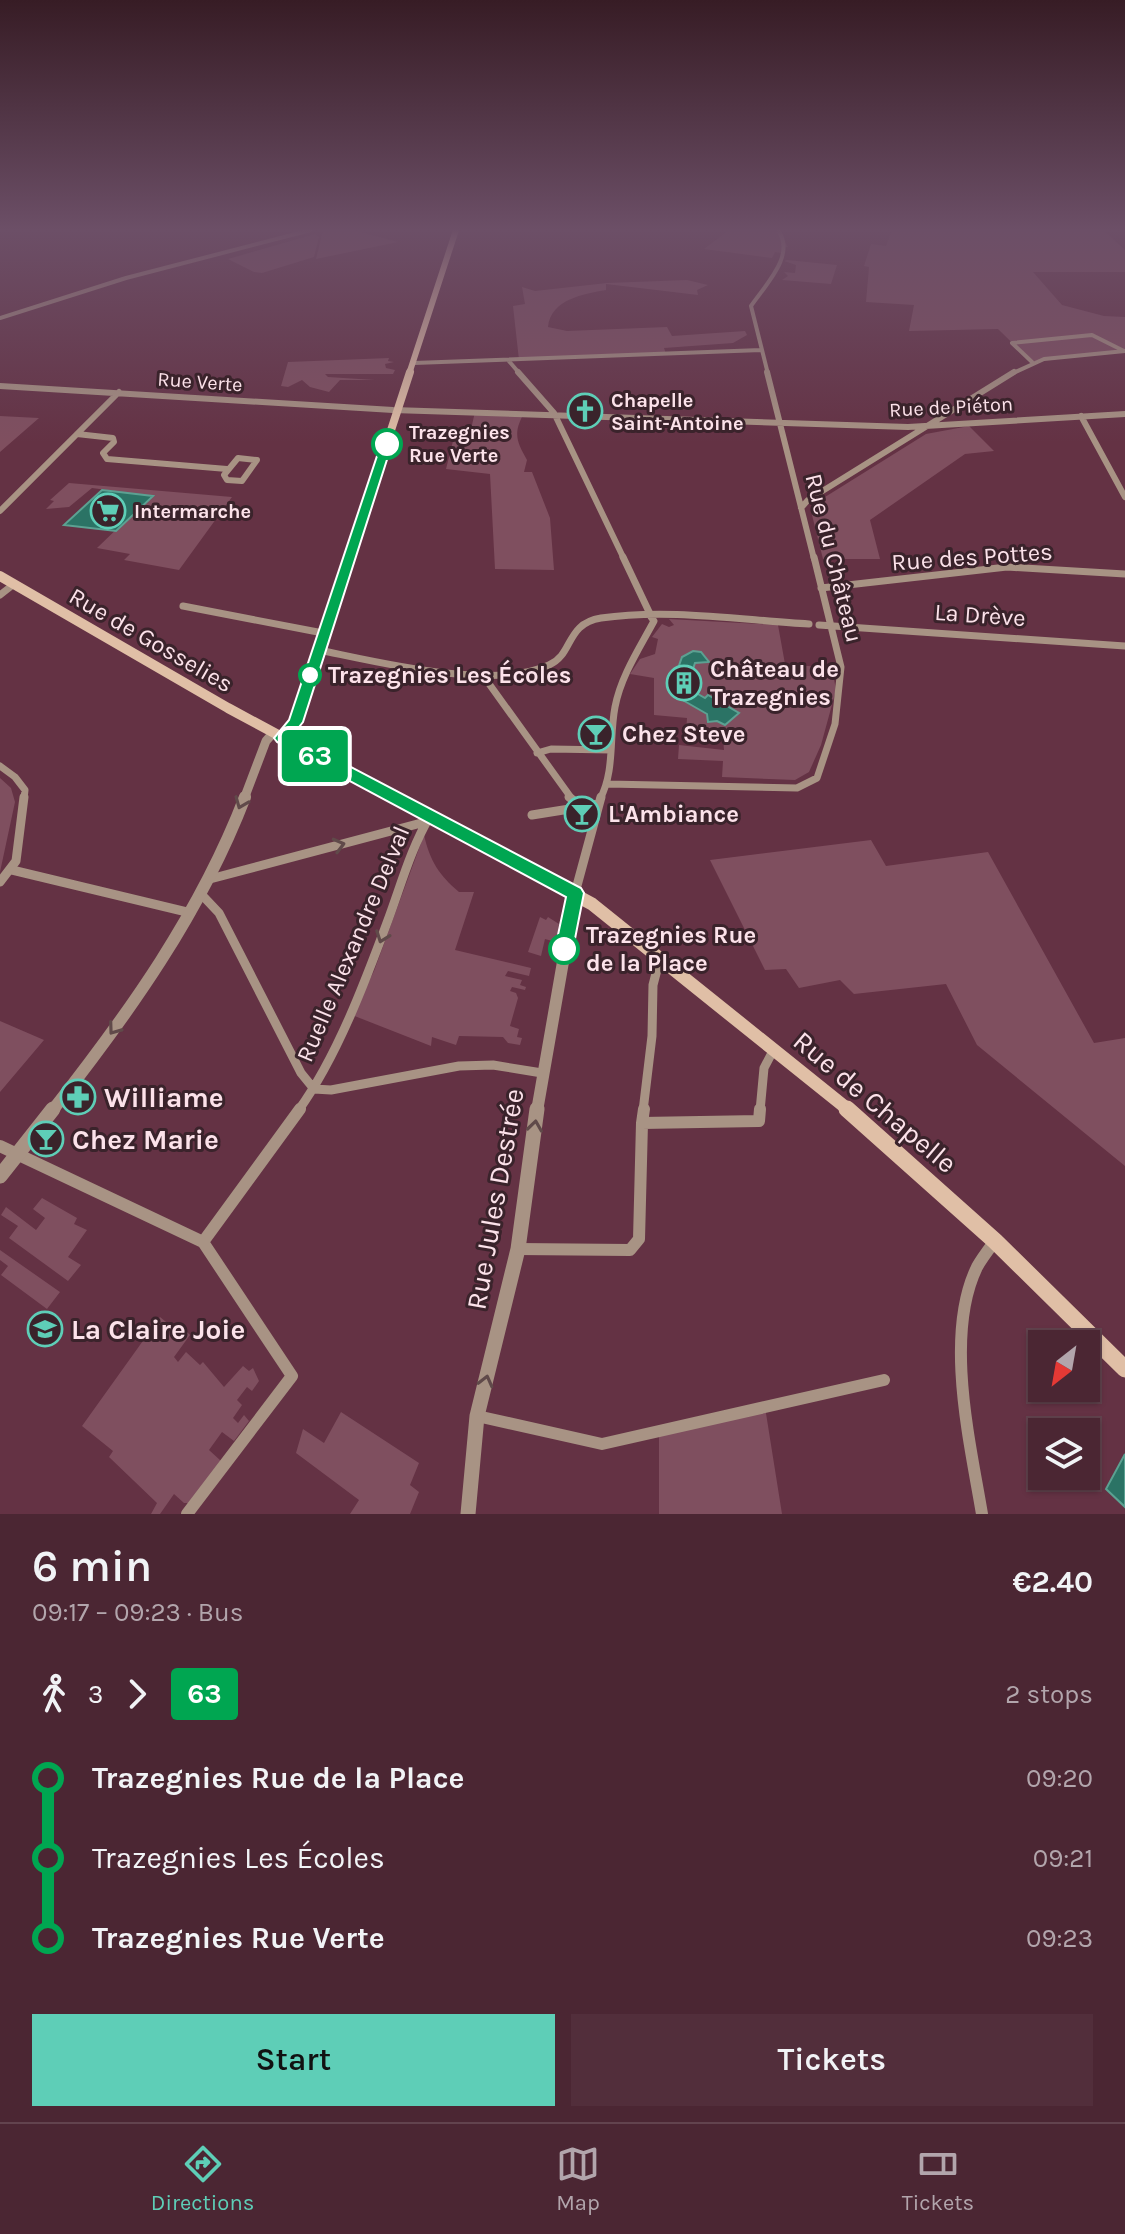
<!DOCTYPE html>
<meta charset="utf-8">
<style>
:root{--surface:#4b2633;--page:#522e3b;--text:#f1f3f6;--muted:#b2a5ac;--line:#62434e;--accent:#5eceb7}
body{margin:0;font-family:Karla,sans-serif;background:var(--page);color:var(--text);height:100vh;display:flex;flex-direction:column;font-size:30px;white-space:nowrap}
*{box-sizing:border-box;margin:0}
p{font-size:26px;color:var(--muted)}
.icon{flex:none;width:44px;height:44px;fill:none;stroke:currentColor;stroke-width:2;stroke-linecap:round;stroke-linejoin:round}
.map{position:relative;height:1514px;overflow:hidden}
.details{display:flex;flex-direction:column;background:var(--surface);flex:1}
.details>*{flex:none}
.badge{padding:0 16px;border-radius:6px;font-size:28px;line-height:52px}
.needle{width:52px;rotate:211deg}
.buttons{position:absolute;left:1028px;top:1330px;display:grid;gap:16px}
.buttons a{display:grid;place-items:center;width:72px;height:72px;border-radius:0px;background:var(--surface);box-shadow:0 2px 6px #0004,0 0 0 2px var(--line);font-size:40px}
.map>.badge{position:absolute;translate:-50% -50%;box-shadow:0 0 0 4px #fff}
.legs{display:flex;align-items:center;gap:12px;height:88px;padding:0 32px;font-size:26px}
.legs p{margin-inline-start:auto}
.summary{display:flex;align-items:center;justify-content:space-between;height:136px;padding:0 32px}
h1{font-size:44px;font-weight:600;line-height:60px}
.primary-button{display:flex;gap:16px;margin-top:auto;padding:16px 32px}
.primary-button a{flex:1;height:92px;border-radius:0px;background:var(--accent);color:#111;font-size:32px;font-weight:600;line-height:92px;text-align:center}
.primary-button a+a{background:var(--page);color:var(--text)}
ul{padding:0 32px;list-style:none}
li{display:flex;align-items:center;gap:28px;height:80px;font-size:30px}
li i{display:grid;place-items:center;width:12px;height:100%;margin:0 10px;background:currentColor}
li i::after{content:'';width:20px;height:20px;margin:-10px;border:6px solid;border-radius:50%;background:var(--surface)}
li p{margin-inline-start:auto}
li:first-child i{background:linear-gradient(#0000 50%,currentColor 0)}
li:last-child i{background:linear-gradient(currentColor 50%,#0000 0)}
.tabs{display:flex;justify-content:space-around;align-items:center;height:112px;border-top:2px solid var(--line);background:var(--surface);font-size:22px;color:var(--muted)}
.tabs a{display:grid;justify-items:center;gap:4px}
.tabs .active{color:var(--accent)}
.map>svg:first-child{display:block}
.green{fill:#7f4f5f}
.building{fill:#2b7365;stroke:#5ca192;stroke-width:2}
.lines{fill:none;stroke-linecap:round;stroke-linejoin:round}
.minor-far4{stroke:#a89384;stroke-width:4}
.minor-far3{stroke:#a89384;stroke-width:6}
.minor-far2{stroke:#a89384;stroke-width:7}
.minor-far1{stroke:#a89384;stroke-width:9}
.minor{stroke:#a89384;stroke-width:12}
.tertiary-far2{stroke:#a89384;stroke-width:9}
.tertiary-far1{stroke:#a89384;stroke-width:12}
.tertiary{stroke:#a89384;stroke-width:15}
.secondary-far4{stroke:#e0bfa6;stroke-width:6}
.secondary-far3{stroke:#e0bfa6;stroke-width:8}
.secondary-far2{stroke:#e0bfa6;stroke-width:10}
.secondary-far1{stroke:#e0bfa6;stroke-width:13}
.secondary{stroke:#e0bfa6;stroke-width:17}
.oneway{stroke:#604a4a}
.line-1{fill:#00a651;stroke:#fff;stroke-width:2}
.stop-1-dot{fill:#fff;stroke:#00a651;stroke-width:4}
.labels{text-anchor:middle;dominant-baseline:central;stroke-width:6;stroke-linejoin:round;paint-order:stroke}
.far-street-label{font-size:20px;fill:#fce2ea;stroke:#3a232b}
.far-poi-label{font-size:20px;font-weight:bold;fill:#fce2ea;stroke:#3a232b;text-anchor:start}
.far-stop-label{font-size:20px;font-weight:bold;fill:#fce2ea;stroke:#3a232b;text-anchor:start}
.street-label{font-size:24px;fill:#fce2ea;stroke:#3a232b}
.poi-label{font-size:24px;font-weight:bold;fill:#fce2ea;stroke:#3a232b;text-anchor:start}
.stop-label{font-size:24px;font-weight:bold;fill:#fce2ea;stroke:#3a232b;text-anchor:start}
.near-poi-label{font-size:28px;font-weight:bold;fill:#fce2ea;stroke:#3a232b;text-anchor:start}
.near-street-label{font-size:28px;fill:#fce2ea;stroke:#3a232b}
</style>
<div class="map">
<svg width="1125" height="1514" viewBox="0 0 1125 1514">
<rect width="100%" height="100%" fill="#643244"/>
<path class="green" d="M323,230H353L398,242L316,259Z
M729,230H778L788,247H784L781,253L775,252L772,258L704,249Z
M892,230H1103L1125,250V272H1033L1062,305L1104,316L1125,317V351L1032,362L998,329L909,331L914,305L866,302L869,267L864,266L871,244L886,246Z
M315,234L319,237L314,257L262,273L254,272L228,259Z
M787,260L837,265L831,284L782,280L788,276L784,272L795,273L796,265L784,261Z
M687,280L708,285L697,290L698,295L606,284V290C584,294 551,299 548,327L567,331L667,327L672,336L745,331L747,335L733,343L664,348L666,354L519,360L513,306L525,304L522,287L535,291L607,283Z
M389,358L388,361L394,362L385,364L386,368L395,370L393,374H325L328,377L375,380H340L329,392L310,387L302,380L288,387L281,386L288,362Z
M475,412L523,415C513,434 517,442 527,460L524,472H532L550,518L554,570L495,569L490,474L446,469L456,429H471Z
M0,416L39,418L0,452Z
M969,426L994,451L965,454L870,520L880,559H823L812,515L817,502L926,434Z
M69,483L232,497L179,570L124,560L130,554L97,548L151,496L92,488L69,507L46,509L54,501L50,500Z
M669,619L778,625L785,664L832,668L836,690L821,745L809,772L795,780L722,777L723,761L678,759L679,745L724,750L723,736L686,733L687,718L654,715V678L630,674L640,659L655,654L658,639L652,637L662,624L669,627L674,625Z
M0,778L11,788L15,802L0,872Z
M424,835C430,861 439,875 459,892H474L455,950L531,968L529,976L508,971L505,976L522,980L520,985L526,987L525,990L512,987L510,991L516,993L518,998L510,1026L519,1029L517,1037L522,1038L520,1045L508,1043L503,1037L459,1036L456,1045L432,1037L431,1046L352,1015L374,971Z
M871,840L886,866L988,852L1094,1043L1125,1038V1166L977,1045L946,984L854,994L840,980L799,988L786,969L765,970L710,860Z
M540,917L546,920L548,917L559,924L556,942L545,939L541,956L528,952Z
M0,1021L44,1040L0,1092Z
M42,1198L77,1218L74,1224L87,1230L68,1257L81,1265L68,1281L9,1238L18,1226L1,1215L6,1207L36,1230L45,1218L33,1209Z
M0,1250L60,1292L47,1309L1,1275L8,1266L0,1260Z
M160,1317L182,1335L186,1331L190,1335L174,1357L178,1362L186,1352L200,1365L203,1362L224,1387L243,1366L249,1371L253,1368L259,1381L252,1391L247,1387L237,1400L242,1405L233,1418L238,1423L244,1415L249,1421L234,1441L222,1432L209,1450L221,1461L189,1503H184L174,1494L160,1514H151L157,1503L109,1457L113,1451L82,1426Z
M765,1407L782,1514H659V1431Z
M341,1412L419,1463L410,1485L419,1492L410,1514H350L359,1500L296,1453L303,1429L324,1443Z"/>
<path class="building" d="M102,490L153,496L116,531L64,525Z
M693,651L701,652L709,662L695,663L690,678L691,690L705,698L708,695L739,713L725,725L717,721L708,722L707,714L679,698L676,674L682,657Z
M1125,1454V1507L1106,1489Z"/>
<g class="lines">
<path class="minor-far4" d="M0,318L126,278L311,230
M508,360L520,374
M1032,362L1012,343L1092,335L1124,351
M414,363L761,350
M768,374L751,306C766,284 796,255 778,230
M1011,374L1044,359L1125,351"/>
<path class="minor-far3" d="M518,372L554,413L624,559
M767,372L814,559
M0,386L393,410L908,427L1125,414
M1081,416L1125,497
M77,434L113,438L114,442L103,453L107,459L227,469
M238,458L257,460L242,481L227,480L224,475Z
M801,508L808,500L1014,372
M0,511L119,392"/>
<path class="minor-far2" d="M623,557L651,616
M821,588L1007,567L1125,574
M0,595L14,584
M183,606L323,633
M819,625L1125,646
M319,650C378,662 493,691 549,665C574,654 565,624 601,618C668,608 741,620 809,624
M482,674L572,799
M537,753L551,749L611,750
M0,766L15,777L25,790L24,799
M608,784L797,788L817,778L835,724L841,667L814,557
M600,799C615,771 609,738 615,707C621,676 639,649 654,621L651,617"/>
<path class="minor-far1" d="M569,797L582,807L598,804
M532,815L582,807
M12,870L191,913
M210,879L425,822
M0,882L16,861L24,797
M575,893L601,797
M202,895L219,913L301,1073L314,1089
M314,1089L331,1090L459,1066L493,1065L542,1073
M298,1111C337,1057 365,982 388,920C401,885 411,848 430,816
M643,1111L652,1036L653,985L660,958
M760,1111L764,1068L774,1049"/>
<path class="minor" d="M644,1109L642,1123L759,1121L760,1109
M0,1146L203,1242L300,1109
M518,1249L630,1250L639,1239L642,1123
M477,1416L602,1444L884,1380
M187,1514L292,1376L203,1242
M982,1514C970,1442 944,1335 977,1267C982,1258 989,1249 995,1241"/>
<path class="tertiary-far2" d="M244,799L266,741L273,733"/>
<path class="tertiary-far1" d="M52,1111C129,1013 200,914 245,797
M537,1111L575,893"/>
<path class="tertiary" d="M0,1176L53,1109
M468,1514L477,1416L518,1249L537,1109"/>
<path class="secondary-far4" d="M409,374L456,230"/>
<path class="secondary-far3" d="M349,559L410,372"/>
<path class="secondary-far2" d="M0,576L228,708L397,799
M282,738L296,722L350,557"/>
<path class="secondary-far1" d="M394,797L592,904L850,1111"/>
<path class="secondary" d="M847,1109L995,1241L1125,1369"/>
</g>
<defs><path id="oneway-chevron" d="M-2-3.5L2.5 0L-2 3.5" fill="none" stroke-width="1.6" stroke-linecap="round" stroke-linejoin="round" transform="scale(2)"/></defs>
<g class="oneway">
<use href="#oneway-chevron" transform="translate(241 803) rotate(112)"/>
<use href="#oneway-chevron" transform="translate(339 845) rotate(-15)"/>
<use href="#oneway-chevron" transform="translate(382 937) rotate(110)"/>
<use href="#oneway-chevron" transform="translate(114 1029) rotate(126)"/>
<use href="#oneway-chevron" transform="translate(535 1126) rotate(-82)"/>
<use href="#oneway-chevron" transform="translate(486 1381) rotate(-76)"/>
</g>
<linearGradient id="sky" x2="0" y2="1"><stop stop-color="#371c25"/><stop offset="0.52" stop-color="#6c4f67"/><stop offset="1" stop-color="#6c4f67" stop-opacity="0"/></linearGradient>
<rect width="1125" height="442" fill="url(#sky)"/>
<path class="line-1" d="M387,441L392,444L303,722L292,736L581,888L584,893L573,949L570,955L564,958L557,955L555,949L566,897L277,742L274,738L289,720L381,444Z"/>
<defs>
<g id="church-ring" transform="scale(1.8)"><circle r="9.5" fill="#3a232b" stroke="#5eceb7" stroke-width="1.5"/><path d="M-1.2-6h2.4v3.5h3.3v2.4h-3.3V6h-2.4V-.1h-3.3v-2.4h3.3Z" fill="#5eceb7"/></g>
<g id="supermarket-ring" transform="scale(1.8)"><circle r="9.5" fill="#3a232b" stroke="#5eceb7" stroke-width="1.5"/><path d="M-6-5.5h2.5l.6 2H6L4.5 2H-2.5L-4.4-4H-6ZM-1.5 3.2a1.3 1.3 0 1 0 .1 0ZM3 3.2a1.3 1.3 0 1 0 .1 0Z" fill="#5eceb7"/></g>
<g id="building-ring" transform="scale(1.8)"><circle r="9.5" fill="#3a232b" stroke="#5eceb7" stroke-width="1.5"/><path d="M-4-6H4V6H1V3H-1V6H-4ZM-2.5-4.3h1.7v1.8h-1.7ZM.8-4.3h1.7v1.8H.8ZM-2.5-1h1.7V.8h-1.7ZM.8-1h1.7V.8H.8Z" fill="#5eceb7"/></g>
<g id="bar-ring" transform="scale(1.8)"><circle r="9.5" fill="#3a232b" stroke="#5eceb7" stroke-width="1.5"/><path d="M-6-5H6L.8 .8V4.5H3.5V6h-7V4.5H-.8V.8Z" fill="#5eceb7"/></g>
<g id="pharmacy-ring" transform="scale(1.8)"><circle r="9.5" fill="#3a232b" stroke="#5eceb7" stroke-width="1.5"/><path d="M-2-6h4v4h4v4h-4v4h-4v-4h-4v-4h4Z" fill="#5eceb7"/></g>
<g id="school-ring" transform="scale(1.8)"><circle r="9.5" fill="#3a232b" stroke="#5eceb7" stroke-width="1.5"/><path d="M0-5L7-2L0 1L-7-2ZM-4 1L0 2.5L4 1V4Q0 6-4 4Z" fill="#5eceb7"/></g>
</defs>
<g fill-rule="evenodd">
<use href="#church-ring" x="585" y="411"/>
<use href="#supermarket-ring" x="108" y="511"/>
<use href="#building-ring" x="684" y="683"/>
<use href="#bar-ring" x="596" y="734"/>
<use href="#bar-ring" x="582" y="814"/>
<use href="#pharmacy-ring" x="78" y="1097"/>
<use href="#bar-ring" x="46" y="1139"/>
<use href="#school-ring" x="45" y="1329"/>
</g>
<g class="stop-1-dot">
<circle cx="387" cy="444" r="14"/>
<circle cx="310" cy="675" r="10"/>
<circle cx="564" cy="949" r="14"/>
</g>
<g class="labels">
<g class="far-street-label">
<text transform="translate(200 382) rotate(4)">Rue Verte</text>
<text transform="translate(951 407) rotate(-3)">Rue de Piéton</text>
</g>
<g class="far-poi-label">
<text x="611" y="400">Chapelle<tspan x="611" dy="23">Saint-Antoine</tspan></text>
<text x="134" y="511">Intermarche</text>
</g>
<g class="far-stop-label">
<text x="409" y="432">Trazegnies<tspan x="409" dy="23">Rue Verte</tspan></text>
</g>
<g class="street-label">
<text transform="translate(972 557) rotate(-4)">Rue des Pottes</text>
<text transform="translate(834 558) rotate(76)">Rue du Château</text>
<text transform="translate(980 615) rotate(4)">La Drève</text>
<text transform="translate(151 640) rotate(30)">Rue de Gosselies</text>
<text transform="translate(353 944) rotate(-67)">Ruelle Alexandre Delval</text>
</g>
<g class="poi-label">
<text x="710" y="669">Château de<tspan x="710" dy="28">Trazegnies</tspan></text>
<text x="622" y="734">Chez Steve</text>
<text x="608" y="814">L'Ambiance</text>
</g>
<g class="stop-label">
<text x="328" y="675">Trazegnies Les Écoles</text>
<text x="586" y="935">Trazegnies Rue<tspan x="586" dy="28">de la Place</tspan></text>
</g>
<g class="near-poi-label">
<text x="104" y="1097">Williame</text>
<text x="72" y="1139">Chez Marie</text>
<text x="71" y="1329">La Claire Joie</text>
</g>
<g class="near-street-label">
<text transform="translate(875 1102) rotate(40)">Rue de Chapelle</text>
<text transform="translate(495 1199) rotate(-80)">Rue Jules Destrée</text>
</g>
</g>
</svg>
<div class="buttons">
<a><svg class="needle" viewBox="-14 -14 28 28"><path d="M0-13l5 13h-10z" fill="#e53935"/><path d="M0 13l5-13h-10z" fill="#b2a5ac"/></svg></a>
<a><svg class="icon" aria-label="layers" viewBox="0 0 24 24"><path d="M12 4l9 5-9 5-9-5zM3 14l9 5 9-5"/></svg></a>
</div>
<b class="badge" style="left:315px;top:756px;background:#00a651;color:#fff">63</b>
</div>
<section class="details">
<div class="summary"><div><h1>6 min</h1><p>09:17 – 09:23 · Bus</p></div><b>€2.40</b></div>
<div class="legs"><svg class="icon" aria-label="walk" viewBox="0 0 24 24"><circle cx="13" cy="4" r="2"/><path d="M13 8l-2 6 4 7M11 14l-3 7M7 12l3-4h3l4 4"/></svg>3<svg class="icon" aria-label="forward" viewBox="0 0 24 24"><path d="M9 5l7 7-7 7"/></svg><b class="badge" style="background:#00a651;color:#fff">63</b><p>2 stops</p></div>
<ul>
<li><i style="color:#00a651"></i><b>Trazegnies Rue de la Place</b><p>09:20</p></li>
<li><i style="color:#00a651"></i><span>Trazegnies Les Écoles</span><p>09:21</p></li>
<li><i style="color:#00a651"></i><b>Trazegnies Rue Verte</b><p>09:23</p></li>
</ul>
<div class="primary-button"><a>Start</a><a>Tickets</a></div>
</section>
<nav class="tabs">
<a class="active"><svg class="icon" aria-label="directions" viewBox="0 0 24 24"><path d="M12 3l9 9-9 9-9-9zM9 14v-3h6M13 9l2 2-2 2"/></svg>Directions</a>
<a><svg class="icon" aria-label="map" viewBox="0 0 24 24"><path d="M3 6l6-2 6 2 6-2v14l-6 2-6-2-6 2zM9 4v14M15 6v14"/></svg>Map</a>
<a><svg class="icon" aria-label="tickets" viewBox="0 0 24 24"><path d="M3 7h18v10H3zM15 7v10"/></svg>Tickets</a>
</nav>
